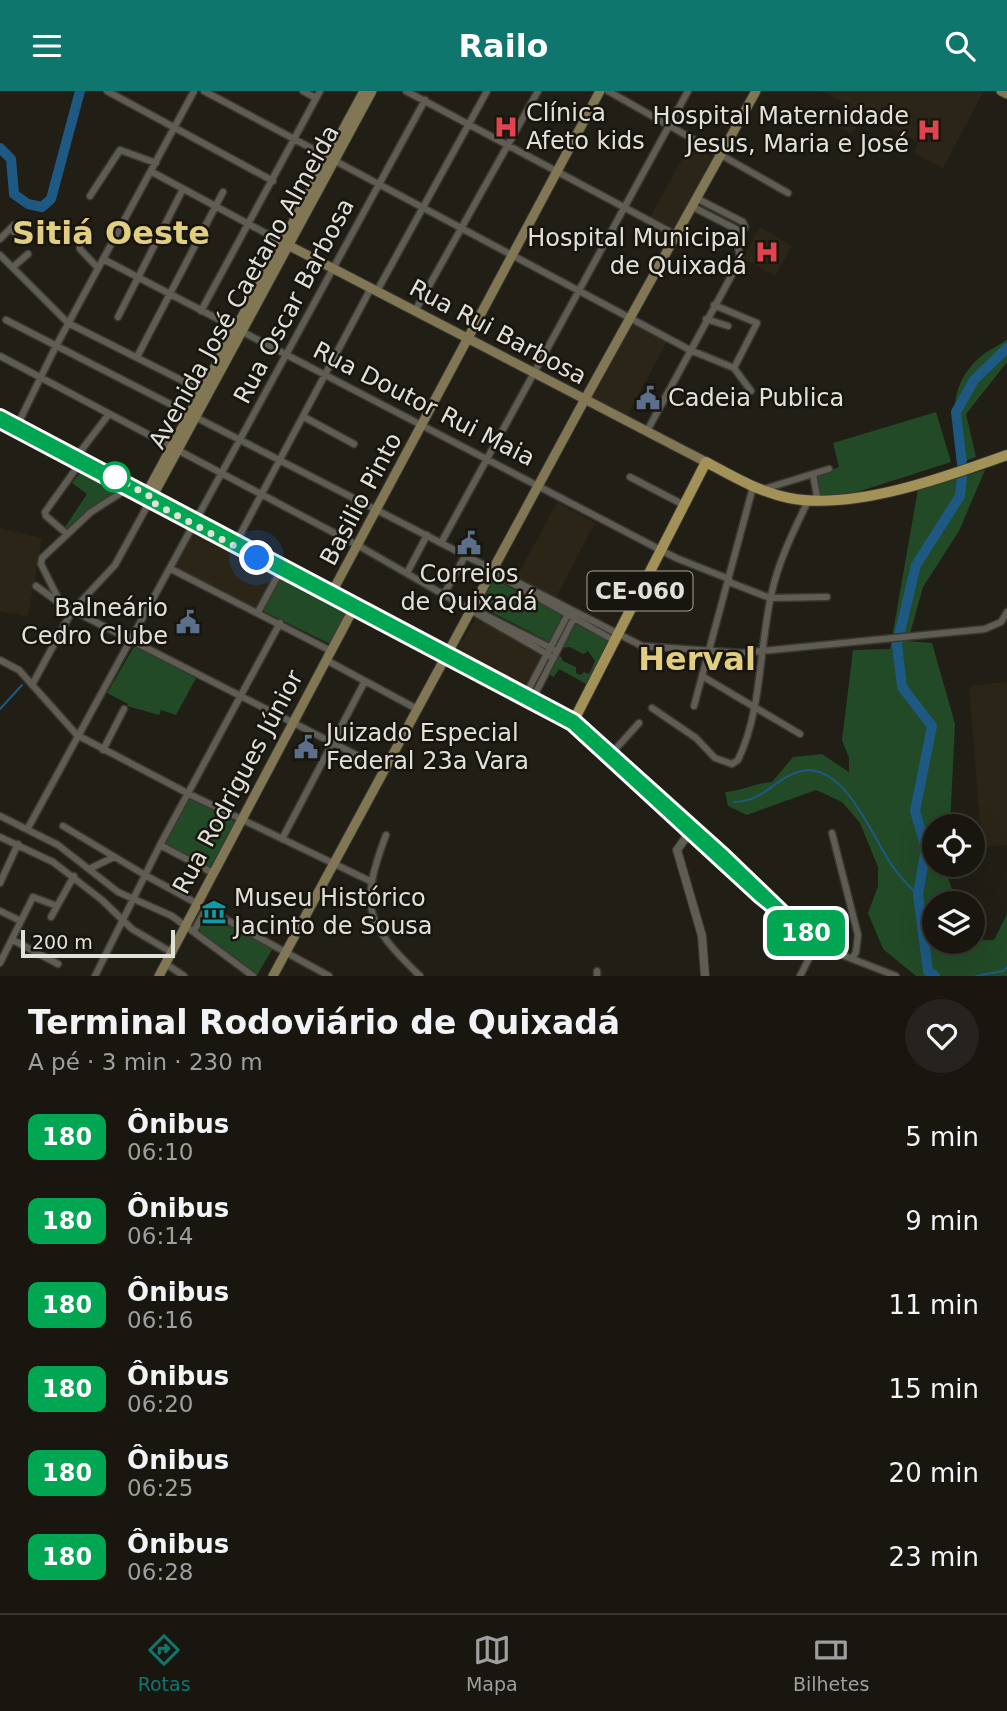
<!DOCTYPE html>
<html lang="pt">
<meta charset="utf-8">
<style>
:root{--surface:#191610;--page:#26231e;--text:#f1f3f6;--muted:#9f9f9f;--line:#373530;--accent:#0f766e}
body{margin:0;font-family:"DejaVu Sans",sans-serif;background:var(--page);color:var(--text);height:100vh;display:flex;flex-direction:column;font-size:26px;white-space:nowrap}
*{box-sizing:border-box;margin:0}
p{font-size:23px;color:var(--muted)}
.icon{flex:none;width:38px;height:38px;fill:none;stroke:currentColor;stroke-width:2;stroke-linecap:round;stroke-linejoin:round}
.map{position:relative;height:885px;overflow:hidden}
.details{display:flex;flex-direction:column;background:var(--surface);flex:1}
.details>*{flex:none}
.badge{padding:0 14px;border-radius:10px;font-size:24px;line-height:46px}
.buttons{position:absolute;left:922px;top:723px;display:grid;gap:14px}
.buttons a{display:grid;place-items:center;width:63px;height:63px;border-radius:50%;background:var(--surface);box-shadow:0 7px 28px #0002,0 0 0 2px var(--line);font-size:35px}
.scale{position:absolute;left:21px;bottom:18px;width:154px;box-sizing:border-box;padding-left:7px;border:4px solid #e2e0da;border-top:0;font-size:19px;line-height:24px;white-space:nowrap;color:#e2e0da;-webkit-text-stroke:5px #17150d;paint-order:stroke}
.you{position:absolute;width:35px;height:35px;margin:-18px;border:5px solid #fff;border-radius:50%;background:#1a73e8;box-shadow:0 0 0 10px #1a73e833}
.map>.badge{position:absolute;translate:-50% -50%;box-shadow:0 0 0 4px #fff}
.round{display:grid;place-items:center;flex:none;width:74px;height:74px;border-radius:37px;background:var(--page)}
.head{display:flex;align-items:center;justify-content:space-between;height:119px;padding:0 28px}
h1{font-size:33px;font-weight:800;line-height:52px}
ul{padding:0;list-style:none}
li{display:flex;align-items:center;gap:21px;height:84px;padding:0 28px}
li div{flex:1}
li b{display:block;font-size:26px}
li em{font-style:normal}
li .badge{min-width:77px;font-weight:700;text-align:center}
header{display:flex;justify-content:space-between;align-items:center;height:91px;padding:0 28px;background:var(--accent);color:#fff;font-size:32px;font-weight:800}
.tabs{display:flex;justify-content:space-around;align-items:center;height:98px;border-top:2px solid var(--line);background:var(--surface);font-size:19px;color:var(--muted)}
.tabs a{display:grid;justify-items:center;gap:4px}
.tabs .selected{color:var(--accent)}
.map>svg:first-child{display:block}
.built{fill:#2b2518}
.green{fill:#224a27}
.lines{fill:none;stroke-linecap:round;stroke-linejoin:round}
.stream{stroke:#1d5983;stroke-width:2}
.river{stroke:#1d5983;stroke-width:10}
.minor-casing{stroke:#3a3832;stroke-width:9}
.tertiary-casing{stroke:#3a3832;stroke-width:10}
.secondary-casing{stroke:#3a3832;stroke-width:11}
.primary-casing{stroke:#3a3832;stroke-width:12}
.minor{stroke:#5f5c53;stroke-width:6}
.tertiary{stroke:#5f5c53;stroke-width:8}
.secondary{stroke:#817755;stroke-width:9}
.primary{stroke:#a39258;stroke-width:10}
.line-casing{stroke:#fff;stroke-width:16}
.line{stroke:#00a651;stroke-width:10}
.walk{stroke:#e2e0da;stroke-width:7;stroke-dasharray:0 12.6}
.stop-dot{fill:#fff;stroke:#00a651;stroke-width:3.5}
.labels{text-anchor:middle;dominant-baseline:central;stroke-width:5;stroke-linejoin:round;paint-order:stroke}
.shield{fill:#17150d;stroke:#a5a39c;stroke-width:2}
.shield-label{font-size:23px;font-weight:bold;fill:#e2e0da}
.poi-label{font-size:24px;fill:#e2e0da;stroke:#17150d;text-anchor:start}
.street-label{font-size:24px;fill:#e2e0da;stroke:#17150d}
.district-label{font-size:32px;font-weight:bold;fill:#e2ce81;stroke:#17150d}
</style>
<header><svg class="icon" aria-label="menu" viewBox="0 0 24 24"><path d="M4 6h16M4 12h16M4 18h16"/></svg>Railo<svg class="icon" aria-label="search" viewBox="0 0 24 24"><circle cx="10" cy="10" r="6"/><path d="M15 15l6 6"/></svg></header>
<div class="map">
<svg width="1007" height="885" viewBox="0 0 1007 885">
<rect width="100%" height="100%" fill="#211e16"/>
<path class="built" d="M822,0H984L943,77L914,62L918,51L866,24L851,43L835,34L846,13Z
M690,54L713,66L672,141L649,128Z
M760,136L792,155L775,185L743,167Z
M629,231L667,251L626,327L588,307Z
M557,411L595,432L556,506L516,487Z
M0,437L42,447L28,525L0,520Z
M193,439L275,482L256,519L174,476Z
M476,528L542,564L524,598L455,561Z
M1007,591V754L982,756L969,595Z"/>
<path class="green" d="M1007,248V271L966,323L976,366L958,373C955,332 945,297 980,266C988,259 999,255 1007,248Z
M936,321L951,371L848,404L820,409L815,384L839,376L833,352Z
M83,378L120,397L68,438L65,436L87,403L72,392Z
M985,379L959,440L923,496L908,550L932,552L955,633L950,735H934V774H948L947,784L957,812H934V850L994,849L1007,823V885H916L883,858L868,822L878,795V776L860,732L842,711L816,699L747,724L728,715L725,701C742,700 755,692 772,691L793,666L822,663L849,681V667L842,649L853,559L890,558L918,398Z
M283,483L351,519L332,554L263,520Z
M494,488L563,524L549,551L480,515Z
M574,532L611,551L588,594L559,578L554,586L548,583L559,562L563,570L576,576V582L580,584L584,581L589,583L595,570L588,560L583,563L570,556L561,557Z
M135,554L196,587L176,624L161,619L159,624L127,615L128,613L107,602Z
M190,707L236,731L211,777L164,753Z
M207,821L273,857L257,884L196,840Z"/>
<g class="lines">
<path class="stream" d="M0,618L22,594
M734,711C766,710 775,686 801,680C845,670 873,748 893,776C900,786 909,795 918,804
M976,885L1003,880L1007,876"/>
<path class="river" d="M0,57L11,68L14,103L28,113L42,116L51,108L80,0
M962,373L956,321L974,289L1007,257
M935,885L928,880L918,804L926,757L915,720L932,635L902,596L897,553L916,474L960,405L962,385"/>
<g class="minor-casing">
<path id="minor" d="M107,0L273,90
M204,0L690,259L734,277L751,300
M303,0L316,7
M406,0L676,144
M608,0L788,102
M152,81L282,151
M90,105L120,59L156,72
M696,107L743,131L745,136L740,148
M11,137L20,149
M0,148L14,134
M80,149V158L98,177
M0,164L68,232L203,300
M103,168L676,467L729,488
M13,176L28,163
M377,200L487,0
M714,214L757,232L734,277
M201,220L320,0
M415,220L538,0
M118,226L183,98
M706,228L728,235
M6,229L642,555L742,562L985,538L1001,531L1007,521
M0,265L359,455L554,567
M137,266L223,101
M304,326L354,353
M15,339L55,257L194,0
M647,340L740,169L736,138L691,115
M73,370L109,323
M813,383L818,411
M630,386L682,413
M761,399L829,378
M67,443L46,425L45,421L83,368
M441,452L688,0
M234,455L371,197
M171,478L331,560
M489,479L615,550
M407,482L427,444
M729,491L770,507L827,506
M36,495L62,514L384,678
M444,503L465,465
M61,513L41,473L42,467L91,421L127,398
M469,516L557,560
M258,521L282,477
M0,569L19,579L77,644L189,703L370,790
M326,569L417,618
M702,585L800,643
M32,594L72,520L115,474L150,410
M524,607L568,523
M531,611L575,525
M694,615L753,396
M652,617L696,647L715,667L732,673L738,669C762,619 759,559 771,505C778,471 793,441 808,410
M103,659L124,618
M612,662L639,632
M0,725L58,754L118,801L172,825L253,885
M63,735L145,784L329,885
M28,737L425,9
M832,742L858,844L856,861L852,868
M386,744C359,816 365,832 420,885
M0,746L53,771L102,809L132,838L171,861
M282,748L365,590
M160,754L211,781
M89,778L114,766
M0,792L18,753
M0,820L21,830
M51,826L74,785
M194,840L206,818
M807,844L832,860L896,885
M13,849L58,873
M0,872L33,806L57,815
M166,873L184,885
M95,885L160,754L280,532
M597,885V880
M800,885L817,852"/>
</g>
<g class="tertiary-casing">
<path id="tertiary" d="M574,629L807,844
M661,714L746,793
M692,738L677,759L702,845L705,885"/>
</g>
<g class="secondary-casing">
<path id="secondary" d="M1001,0L1007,3
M282,151L706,371
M144,407L364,0
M150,410L372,0
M330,505L600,0
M159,885L356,513
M273,885L584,310L756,0"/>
</g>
<g class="primary-casing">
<path id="primary" d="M0,331L572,633L706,371C732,385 759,401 789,407C853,420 946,386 1007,364"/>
</g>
<use href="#minor" class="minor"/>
<use href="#tertiary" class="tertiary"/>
<use href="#secondary" class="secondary"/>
<use href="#primary" class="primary"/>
</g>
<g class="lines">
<g class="line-casing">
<path id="line" d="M0,325L574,629L725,765L807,844L760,806L572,633L0,331"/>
</g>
<use href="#line" class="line"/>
<path class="walk" d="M115,386L110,383L151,406L150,410L257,467"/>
</g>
<defs>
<g id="hospital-bare" transform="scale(1.89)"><path d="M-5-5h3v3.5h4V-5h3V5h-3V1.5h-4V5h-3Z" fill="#e0444e" stroke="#17150d" stroke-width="2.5" paint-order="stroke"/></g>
<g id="civic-bare" transform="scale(1.89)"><path d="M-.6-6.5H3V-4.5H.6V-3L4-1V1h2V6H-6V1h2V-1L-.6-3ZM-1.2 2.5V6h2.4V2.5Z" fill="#5c6f8a" stroke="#17150d" stroke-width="2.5" paint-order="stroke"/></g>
<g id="museum-bare" transform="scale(1.89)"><path d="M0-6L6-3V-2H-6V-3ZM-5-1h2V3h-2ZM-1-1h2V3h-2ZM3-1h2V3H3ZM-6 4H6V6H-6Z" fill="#0f9aa8" stroke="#17150d" stroke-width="2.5" paint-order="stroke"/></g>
</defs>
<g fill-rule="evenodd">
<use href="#hospital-bare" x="506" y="36"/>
<use href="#hospital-bare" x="929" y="39"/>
<use href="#hospital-bare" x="767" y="161"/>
<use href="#civic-bare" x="648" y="307"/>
<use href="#civic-bare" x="469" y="452"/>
<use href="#civic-bare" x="188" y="531"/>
<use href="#civic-bare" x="306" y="656"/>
<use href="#museum-bare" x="214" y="821"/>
</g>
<circle class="stop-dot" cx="115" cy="386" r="14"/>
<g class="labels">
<rect class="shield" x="587.5" y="480.5" width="105" height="39" rx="5"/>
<g class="shield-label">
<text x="640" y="500">CE-060</text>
</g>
<g class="poi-label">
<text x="526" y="22">Clínica<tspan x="526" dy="28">Afeto kids</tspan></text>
<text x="909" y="25" text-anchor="end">Hospital Maternidade<tspan x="909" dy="28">Jesus, Maria e José</tspan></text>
<text x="747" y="147" text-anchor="end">Hospital Municipal<tspan x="747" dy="28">de Quixadá</tspan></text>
<text x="668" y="307">Cadeia Publica</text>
<text x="469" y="483" text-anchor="middle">Correios<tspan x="469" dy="28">de Quixadá</tspan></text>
<text x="168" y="517" text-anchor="end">Balneário<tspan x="168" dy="28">Cedro Clube</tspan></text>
<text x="326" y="642">Juizado Especial<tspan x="326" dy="28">Federal 23a Vara</tspan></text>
<text x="234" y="807">Museu Histórico<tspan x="234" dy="28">Jacinto de Sousa</tspan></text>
</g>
<g class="street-label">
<text transform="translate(244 196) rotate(-61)">Avenida José Caetano Almeida</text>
<text transform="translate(294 210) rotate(-62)">Rua Oscar Barbosa</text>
<text transform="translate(498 241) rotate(28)">Rua Rui Barbosa</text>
<text transform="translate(424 313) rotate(27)">Rua Doutor Rui Maia</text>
<text transform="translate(361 408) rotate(-62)">Basilio Pinto</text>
<text transform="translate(238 691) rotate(-62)">Rua Rodrigues Júnior</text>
</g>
<g class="district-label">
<text x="111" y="142">Sitiá Oeste</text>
<text x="697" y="568">Herval</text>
</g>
</g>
</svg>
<div class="buttons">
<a><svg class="icon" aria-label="locate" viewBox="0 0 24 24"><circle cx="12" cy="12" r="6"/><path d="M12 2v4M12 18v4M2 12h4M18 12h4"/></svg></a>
<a><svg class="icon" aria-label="layers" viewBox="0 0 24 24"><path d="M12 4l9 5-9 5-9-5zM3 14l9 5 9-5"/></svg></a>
</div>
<div class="scale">200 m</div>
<div class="you" style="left:257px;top:467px"></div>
<b class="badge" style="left:806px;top:842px;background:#00a651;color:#fff">180</b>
</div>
<section class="details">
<div class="head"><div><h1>Terminal Rodoviário de Quixadá</h1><p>A pé · 3 min · 230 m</p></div><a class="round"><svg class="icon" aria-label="heart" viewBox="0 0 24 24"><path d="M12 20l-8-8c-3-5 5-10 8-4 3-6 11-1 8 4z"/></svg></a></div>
<ul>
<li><span class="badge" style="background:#00a651;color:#fff">180</span><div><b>Ônibus</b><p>06:10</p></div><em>5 min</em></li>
<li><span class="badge" style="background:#00a651;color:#fff">180</span><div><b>Ônibus</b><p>06:14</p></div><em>9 min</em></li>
<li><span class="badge" style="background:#00a651;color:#fff">180</span><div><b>Ônibus</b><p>06:16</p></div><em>11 min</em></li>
<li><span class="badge" style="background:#00a651;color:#fff">180</span><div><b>Ônibus</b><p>06:20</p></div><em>15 min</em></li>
<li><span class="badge" style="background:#00a651;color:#fff">180</span><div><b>Ônibus</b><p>06:25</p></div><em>20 min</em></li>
<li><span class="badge" style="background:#00a651;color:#fff">180</span><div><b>Ônibus</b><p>06:28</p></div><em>23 min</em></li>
</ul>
</section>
<nav class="tabs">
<a class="selected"><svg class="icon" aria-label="directions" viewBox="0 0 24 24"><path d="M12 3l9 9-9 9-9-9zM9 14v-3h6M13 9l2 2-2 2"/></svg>Rotas</a>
<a><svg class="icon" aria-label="map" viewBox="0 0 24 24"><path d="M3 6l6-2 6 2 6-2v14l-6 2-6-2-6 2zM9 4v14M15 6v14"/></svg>Mapa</a>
<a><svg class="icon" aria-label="tickets" viewBox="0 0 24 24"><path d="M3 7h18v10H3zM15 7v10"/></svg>Bilhetes</a>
</nav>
